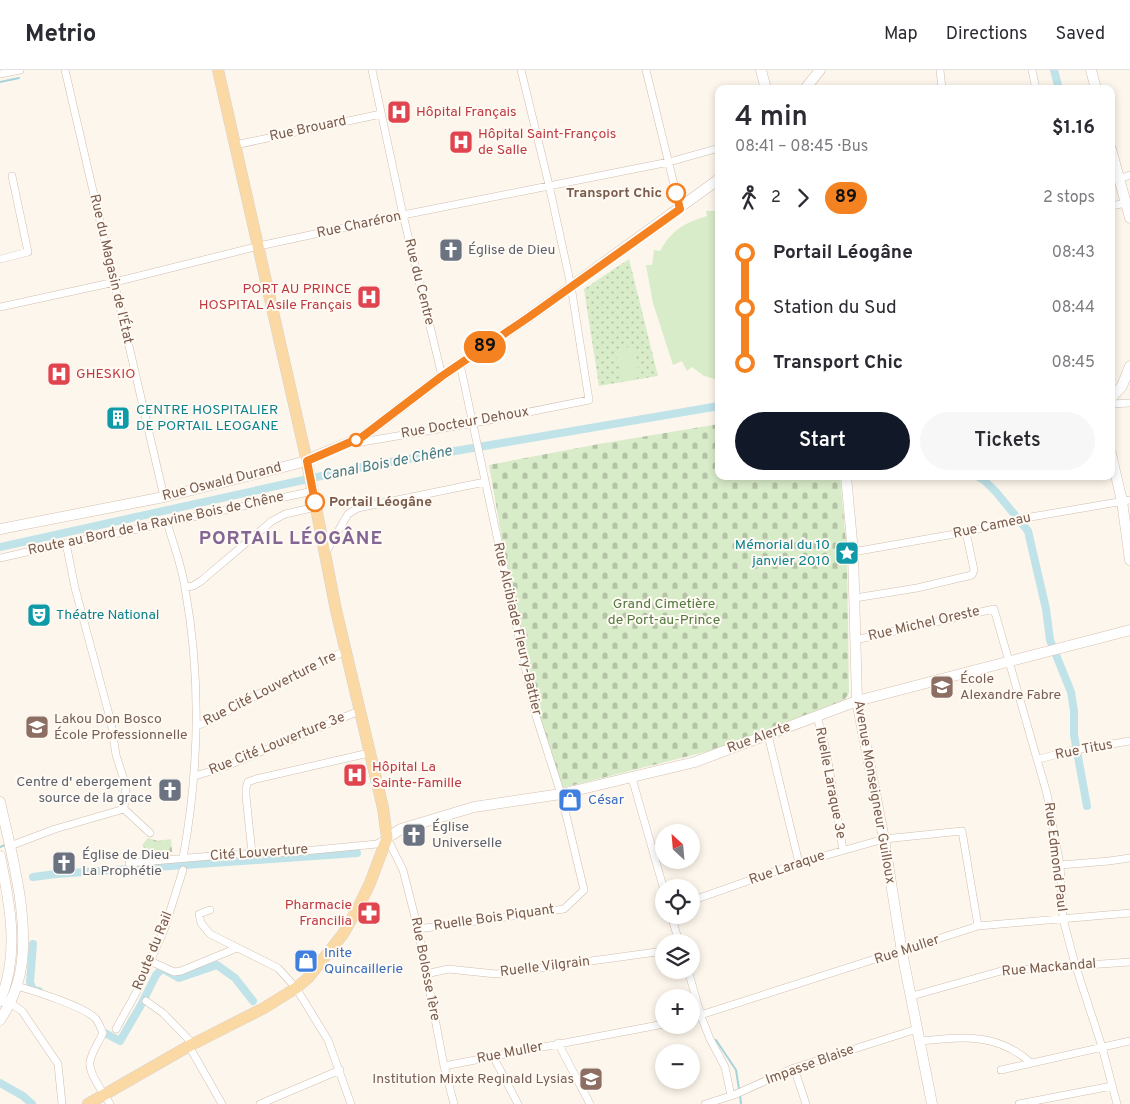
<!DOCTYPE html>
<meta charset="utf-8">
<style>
:root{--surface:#fff;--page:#f7f7f7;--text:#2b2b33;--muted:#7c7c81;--line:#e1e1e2;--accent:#111827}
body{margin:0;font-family:Overpass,sans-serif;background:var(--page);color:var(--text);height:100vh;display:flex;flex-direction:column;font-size:19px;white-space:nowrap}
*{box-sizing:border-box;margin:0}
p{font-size:16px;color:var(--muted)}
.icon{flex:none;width:28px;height:28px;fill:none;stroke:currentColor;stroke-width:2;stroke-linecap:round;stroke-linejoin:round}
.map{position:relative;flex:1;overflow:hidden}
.drawer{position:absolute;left:715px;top:15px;width:400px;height:395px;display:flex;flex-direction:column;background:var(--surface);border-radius:10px;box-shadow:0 2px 8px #0003}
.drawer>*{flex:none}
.badge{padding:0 10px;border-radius:16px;font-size:18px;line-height:32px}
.needle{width:32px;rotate:334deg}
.fabs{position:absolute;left:655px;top:754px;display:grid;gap:10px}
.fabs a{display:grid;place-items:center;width:45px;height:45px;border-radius:50%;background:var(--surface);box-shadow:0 2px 8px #0003;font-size:25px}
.map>.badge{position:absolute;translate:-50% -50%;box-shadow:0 0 0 2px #fff}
.legs{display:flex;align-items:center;gap:8px;height:55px;padding:0 20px;font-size:16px}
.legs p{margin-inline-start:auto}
.headline{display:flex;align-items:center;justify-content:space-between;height:85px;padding:0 20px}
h1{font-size:28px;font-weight:600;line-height:38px}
.button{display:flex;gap:10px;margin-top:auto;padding:10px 20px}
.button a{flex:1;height:58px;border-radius:30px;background:var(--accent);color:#fff;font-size:20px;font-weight:600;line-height:58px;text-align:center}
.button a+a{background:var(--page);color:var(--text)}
ul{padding:0 20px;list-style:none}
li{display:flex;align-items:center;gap:18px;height:55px;font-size:19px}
li i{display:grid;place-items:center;width:8px;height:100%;margin:0 6px;background:currentColor}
li i::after{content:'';width:12px;height:12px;margin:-6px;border:4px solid;border-radius:50%;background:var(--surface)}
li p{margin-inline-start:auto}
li:first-child i{background:linear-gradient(#0000 50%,currentColor 0)}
li:last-child i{background:linear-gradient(currentColor 50%,#0000 0)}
header{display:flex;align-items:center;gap:30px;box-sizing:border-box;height:70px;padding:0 25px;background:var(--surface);border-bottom:1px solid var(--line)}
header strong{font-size:24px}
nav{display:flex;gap:28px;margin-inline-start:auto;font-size:18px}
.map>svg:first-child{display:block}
.forest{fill:url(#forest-firs)}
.cemetery{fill:url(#cemetery-stones)}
.park{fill:url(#park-dots)}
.pitch{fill:#d8ecc9}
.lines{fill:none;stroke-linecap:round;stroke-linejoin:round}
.stream{stroke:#a5d3da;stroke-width:2}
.canal{stroke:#bfe3e8;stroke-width:8}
.street-casing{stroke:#d1beb0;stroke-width:8}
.secondary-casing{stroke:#d6c0b0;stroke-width:11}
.primary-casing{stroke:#dad1cd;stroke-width:12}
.street{stroke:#fff;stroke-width:7}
.secondary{stroke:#fff;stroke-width:10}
.primary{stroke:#fbd9a5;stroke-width:11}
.line-1-casing{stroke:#fff;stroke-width:11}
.line-1{stroke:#f58220;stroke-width:8}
.stop-1-dot{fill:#fff;stroke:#f58220;stroke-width:2.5}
.labels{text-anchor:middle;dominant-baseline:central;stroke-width:4;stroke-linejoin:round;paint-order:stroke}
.health-label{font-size:14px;fill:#be3a42;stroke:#fffaf3;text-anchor:start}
.street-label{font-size:14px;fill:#7a5c4d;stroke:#fffaf3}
.stop-label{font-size:14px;font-weight:bold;fill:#7a5c4d;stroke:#fffaf3;text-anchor:end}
.worship-label{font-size:14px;fill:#5b616d;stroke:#fffaf3;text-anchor:start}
.culture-label{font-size:14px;fill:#0d838f;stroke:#fffaf3;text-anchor:start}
.park-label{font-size:14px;fill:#537a41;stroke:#fffaf3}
.education-label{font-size:14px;fill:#785e54;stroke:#fffaf3;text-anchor:start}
.shop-label{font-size:14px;fill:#366cbe;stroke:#fffaf3;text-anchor:start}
.water-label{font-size:15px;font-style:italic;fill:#437c86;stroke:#fffaf3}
.district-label{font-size:19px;font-weight:bold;letter-spacing:1px;fill:#846695;stroke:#fffaf3}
</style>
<header>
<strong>Metrio</strong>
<nav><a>Map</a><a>Directions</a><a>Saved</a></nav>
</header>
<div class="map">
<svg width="1130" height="1034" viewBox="0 0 1130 1034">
<defs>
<pattern id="forest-firs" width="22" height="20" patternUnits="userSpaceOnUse" patternTransform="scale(1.25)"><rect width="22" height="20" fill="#d8ecc9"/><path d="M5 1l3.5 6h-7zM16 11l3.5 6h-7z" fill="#b4c2a5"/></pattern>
<pattern id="cemetery-stones" width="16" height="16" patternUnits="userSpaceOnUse" patternTransform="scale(1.25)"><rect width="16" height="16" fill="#d8ecc9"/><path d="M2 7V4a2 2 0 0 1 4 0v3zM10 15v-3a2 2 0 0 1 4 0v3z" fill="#b4c2a5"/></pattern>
<pattern id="park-dots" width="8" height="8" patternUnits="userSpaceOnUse" patternTransform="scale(1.25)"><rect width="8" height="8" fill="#d8ecc9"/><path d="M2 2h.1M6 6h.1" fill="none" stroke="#b4c2a5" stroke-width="1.8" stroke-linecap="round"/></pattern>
</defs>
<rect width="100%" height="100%" fill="#fdf6ec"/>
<path class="forest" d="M148,768L158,771L171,769L172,782H147L142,775Z"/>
<path class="cemetery" d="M719,354V406H840L847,483L849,623L843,632L709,681L562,718L541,654L520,571L489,395L599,374Z"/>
<path class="park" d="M629,189L658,306L599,316L584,219Z"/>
<path class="pitch" d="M706,141H719V310L704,306L692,297L687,301L682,291L673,295L653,233L646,195H652L654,180L660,181C672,160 684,153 707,146Z
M634,276L640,307L622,311L615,280Z"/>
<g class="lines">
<path class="stream" d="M0,12L19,8
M0,777L7,774
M716,970L736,1000L739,1019
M740,1024L741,1034"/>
<path class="canal" d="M1054,0L1059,19
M977,406L984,410L996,422L1028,461L1046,539L1050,570L1071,622L1074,641V665L1087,736
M0,477L367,396L719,336
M33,807L56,804L357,783
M33,874L30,912L33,920L39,921
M105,963L120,971L141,935L156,905L161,900H165L179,908L217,895L235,908L253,931
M0,1013L23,1026L32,1034"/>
<g class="street-casing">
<path id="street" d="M65,0L164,427
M372,0L403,145L442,306
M646,0L680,139
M940,0L942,19
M1032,0L1036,19
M0,4L20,0
M235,75L381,44
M1119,109L1130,105
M1111,136L1126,133
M1,189L28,182L12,106
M0,237L115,212L259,176L403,145L669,92L719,78
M1111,334L1130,333
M356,373L474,353L589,330L571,216L549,115L521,0
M167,452C173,474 182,496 185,518C201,607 199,700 183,788
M853,482L966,462L1025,448L1130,430
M325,484L348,444L358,438L485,412
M0,488L66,473L119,463L313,421
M185,517L193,516L201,511L272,451L285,444L316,437
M855,528L917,518L972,505L974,500L966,462
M855,570L994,539L1047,724L1060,795L1063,849L1075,894L1102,977L1117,1034
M817,646L826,680L843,780
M196,656C223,647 246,630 271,617C295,604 321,593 345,581
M768,665L799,793
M1039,689L1070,681L1130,671
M195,706L224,697L359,641
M632,708L664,820
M124,739L150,763
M10,776L55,759L124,739L126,716L116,685L111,652L75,518L66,473
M252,783L246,726V718L248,712L256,709L369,683
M129,793L235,784L294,782L377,774L387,768L403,800L418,859L444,996L454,1034
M1060,795L1109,791L1130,788
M691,831L799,793L884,769L962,761L978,856
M210,840L199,844L201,853L210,864L278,898L296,918L328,970L351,1034
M671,845L679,872
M418,859L564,839L584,820L561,724L535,643L460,294
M150,891L174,902L181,901L237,878
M688,900L701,946L710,969L725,997L731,1026
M426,904L448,899L496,904L664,881
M17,916C34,921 86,937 96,949C99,953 101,959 103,963C99,972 91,983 90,992C88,1003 104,1024 110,1034
M912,926L1001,901L1130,892
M146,931L163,943L193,974
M10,933L22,941L58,994L62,1034
M691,948L978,856L1130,843
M116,959L136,923L164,860L183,800
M920,971C962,967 997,962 1031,993
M558,973L590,1034
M189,976L222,1034
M493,986L518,1034
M444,996L664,954
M794,998L806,1034
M1001,1000L1130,971
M260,1034L340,1000
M705,1034L734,1025L794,998L917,959
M1019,1034L1112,1016"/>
</g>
<g class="secondary-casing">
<path id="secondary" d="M761,0L766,19
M1091,0L1096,19
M805,19L820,0
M1111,79L1130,148
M1111,328L1122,316L1130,296
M1111,384L1122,431L1130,490
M846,406L853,482L857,631L884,769L902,882L932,1034
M0,459L164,427L299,393L362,367L442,306L529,247L719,109
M0,732C12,786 34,862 17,915C13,928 7,939 0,950
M387,768L401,759L474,737L561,724L695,692L857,631L1130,560
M0,786C10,834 20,884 0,931"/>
</g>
<g class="primary-casing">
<path id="primary" d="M88,1034L189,976L264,938L296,918L308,908L343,864L358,838L370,813L387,768L383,738L336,540L306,387L218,0"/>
</g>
<use href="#street" class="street"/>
<use href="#secondary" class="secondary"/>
<use href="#primary" class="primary"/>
</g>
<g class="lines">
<g class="line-1-casing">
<path id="line-1" d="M315,432L307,391L362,367L442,306L529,247L680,139L676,123"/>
</g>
<use href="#line-1" class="line-1"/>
</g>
<defs>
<g id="hospital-square" transform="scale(1.25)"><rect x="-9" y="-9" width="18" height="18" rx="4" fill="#e0444e" stroke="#fffaf3"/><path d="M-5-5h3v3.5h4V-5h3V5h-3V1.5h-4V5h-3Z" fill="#fff"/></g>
<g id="church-square" transform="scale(1.25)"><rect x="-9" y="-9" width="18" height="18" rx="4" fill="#6b7280" stroke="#fffaf3"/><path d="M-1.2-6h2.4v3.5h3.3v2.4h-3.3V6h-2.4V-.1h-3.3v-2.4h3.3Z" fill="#fff"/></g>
<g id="building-square" transform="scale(1.25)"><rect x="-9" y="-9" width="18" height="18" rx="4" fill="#0f9aa8" stroke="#fffaf3"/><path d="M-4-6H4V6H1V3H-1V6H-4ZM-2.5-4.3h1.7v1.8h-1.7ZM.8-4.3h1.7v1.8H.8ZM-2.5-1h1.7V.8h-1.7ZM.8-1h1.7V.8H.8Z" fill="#fff"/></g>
<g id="sight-square" transform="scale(1.25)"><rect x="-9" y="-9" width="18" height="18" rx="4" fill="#0f9aa8" stroke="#fffaf3"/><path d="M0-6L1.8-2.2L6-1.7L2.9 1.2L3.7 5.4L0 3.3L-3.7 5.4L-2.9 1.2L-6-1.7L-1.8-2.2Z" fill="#fff"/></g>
<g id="theatre-square" transform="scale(1.25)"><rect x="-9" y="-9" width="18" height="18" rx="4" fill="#0f9aa8" stroke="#fffaf3"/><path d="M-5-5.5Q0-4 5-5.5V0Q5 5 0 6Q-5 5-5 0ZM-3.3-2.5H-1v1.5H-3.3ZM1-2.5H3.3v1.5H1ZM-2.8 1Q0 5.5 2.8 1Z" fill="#fff"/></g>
<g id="school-square" transform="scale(1.25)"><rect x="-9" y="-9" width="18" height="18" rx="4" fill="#8d6e63" stroke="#fffaf3"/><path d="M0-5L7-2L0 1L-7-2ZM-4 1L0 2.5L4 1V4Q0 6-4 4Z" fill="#fff"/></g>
<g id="university-square" transform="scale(1.25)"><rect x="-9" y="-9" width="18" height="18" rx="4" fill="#8d6e63" stroke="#fffaf3"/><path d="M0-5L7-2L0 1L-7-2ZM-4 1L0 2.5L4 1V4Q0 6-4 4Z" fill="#fff"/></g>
<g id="shop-square" transform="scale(1.25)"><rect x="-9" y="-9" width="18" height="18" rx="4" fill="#3f7fe0" stroke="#fffaf3"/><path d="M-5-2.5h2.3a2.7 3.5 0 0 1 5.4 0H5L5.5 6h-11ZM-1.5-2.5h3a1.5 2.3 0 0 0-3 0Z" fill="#fff"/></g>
<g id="pharmacy-square" transform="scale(1.25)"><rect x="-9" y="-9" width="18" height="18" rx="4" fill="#e0444e" stroke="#fffaf3"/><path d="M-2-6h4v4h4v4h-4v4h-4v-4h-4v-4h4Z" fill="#fff"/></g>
</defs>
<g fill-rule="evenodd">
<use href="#hospital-square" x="399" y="42"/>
<use href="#hospital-square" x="461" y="72"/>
<use href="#church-square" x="451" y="180"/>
<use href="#hospital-square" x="369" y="227"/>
<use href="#hospital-square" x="59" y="304"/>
<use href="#building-square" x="118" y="348"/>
<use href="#sight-square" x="847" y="483"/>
<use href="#theatre-square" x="39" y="545"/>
<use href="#school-square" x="942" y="617"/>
<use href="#university-square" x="37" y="657"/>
<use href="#hospital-square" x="355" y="705"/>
<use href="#church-square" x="170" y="720"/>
<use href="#shop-square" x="570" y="730"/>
<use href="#church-square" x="414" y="765"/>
<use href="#church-square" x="64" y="793"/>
<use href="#pharmacy-square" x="369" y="843"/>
<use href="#shop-square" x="306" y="891"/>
<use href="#school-square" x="591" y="1009"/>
</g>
<g class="stop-1-dot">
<circle cx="676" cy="123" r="9"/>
<circle cx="356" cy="370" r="6"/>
<circle cx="315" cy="432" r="9"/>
</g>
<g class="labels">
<g class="health-label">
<text x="416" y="42">Hôpital Français</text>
<text x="478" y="64">Hôpital Saint-François<tspan x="478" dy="16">de Salle</tspan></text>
<text x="352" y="219" text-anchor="end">PORT AU PRINCE<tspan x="352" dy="16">HOSPITAL Asile Français</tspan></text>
<text x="76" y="304">GHESKIO</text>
<text x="372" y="697">Hôpital La<tspan x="372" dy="16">Sainte-Famille</tspan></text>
<text x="352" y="835" text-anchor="end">Pharmacie<tspan x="352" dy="16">Francilia</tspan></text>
</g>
<g class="street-label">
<text transform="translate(308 59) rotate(-12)">Rue Brouard</text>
<text transform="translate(359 155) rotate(-12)">Rue Charéron</text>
<text transform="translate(111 199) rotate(77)">Rue du Magasin de l'État</text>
<text transform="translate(419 212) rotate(76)">Rue du Centre</text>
<text transform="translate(465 353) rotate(-10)">Rue Docteur Dehoux</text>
<text transform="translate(222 412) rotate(-14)">Rue Oswald Durand</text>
<text transform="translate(156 454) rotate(-12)">Route au Bord de la Ravine Bois de Chêne</text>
<text transform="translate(992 456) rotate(-12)">Rue Cameau</text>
<text transform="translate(924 554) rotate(-13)">Rue Michel Oreste</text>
<text transform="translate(517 559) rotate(77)">Rue Alcibiade Fleury-Battier</text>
<text transform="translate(270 619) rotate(-27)">Rue Cité Louverture 1re</text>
<text transform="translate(759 668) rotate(-20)">Rue Alerte</text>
<text transform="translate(277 674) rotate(-22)">Rue Cité Louverture 3e</text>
<text transform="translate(1084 680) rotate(-11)">Rue Titus</text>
<text transform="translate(830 713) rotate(79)">Ruelle Laraque 3e</text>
<text transform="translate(874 722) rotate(80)">Avenue Monseigneur Guilloux</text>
<text transform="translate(259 783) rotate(-4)">Cité Louverture</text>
<text transform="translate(1055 787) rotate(83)">Rue Edmond Paul</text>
<text transform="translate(787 798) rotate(-19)">Rue Laraque</text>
<text transform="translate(494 848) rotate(-8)">Ruelle Bois Piquant</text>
<text transform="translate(907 880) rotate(-18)">Rue Muller</text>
<text transform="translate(153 881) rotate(-68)">Route du Rail</text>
<text transform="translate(545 897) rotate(-7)">Ruelle Vilgrain</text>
<text transform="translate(1049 898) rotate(-5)">Rue Mackandal</text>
<text transform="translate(425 899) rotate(79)">Rue Bolosse 1ère</text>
<text transform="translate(510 983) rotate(-11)">Rue Muller</text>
<text transform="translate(810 995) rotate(-20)">Impasse Blaise</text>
</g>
<g class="stop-label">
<text x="662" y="123">Transport Chic</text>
<text x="329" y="432" text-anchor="start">Portail Léogâne</text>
</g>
<g class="worship-label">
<text x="468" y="180">Église de Dieu</text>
<text x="152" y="712" text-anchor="end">Centre d' ebergement<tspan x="152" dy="16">source de la grace</tspan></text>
<text x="432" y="757">Église<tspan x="432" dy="16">Universelle</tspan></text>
<text x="82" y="785">Église de Dieu<tspan x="82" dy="16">La Prophétie</tspan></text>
</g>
<g class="culture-label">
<text x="136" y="340">CENTRE HOSPITALIER<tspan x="136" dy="16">DE PORTAIL LEOGANE</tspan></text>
<text x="830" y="475" text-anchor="end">Mémorial du 10<tspan x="830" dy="16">janvier 2010</tspan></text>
<text x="56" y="545">Théatre National</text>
</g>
<g class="park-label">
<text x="664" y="534">Grand Cimetière<tspan x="664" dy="16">de Port-au-Prince</tspan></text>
</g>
<g class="education-label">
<text x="960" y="609">École<tspan x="960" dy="16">Alexandre Fabre</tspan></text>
<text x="54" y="649">Lakou Don Bosco<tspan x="54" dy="16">École Professionnelle</tspan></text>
<text x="574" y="1009" text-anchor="end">Institution Mixte Reginald Lysias</text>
</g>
<g class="shop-label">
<text x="588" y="730">César</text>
<text x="324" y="883">Inite<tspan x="324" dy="16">Quincaillerie</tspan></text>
</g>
<g class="water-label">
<text transform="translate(387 394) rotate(-11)">Canal Bois de Chêne</text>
</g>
<g class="district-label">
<text x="291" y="469">PORTAIL LÉOGÂNE</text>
</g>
</g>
</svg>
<div class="fabs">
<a><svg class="needle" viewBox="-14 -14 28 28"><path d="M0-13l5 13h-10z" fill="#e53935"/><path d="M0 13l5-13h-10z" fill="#7c7c81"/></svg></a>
<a><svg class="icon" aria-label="locate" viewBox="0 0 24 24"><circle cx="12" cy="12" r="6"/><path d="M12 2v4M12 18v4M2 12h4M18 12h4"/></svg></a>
<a><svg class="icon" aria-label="layers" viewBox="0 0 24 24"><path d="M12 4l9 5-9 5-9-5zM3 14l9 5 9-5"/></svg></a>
<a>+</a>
<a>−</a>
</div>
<b class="badge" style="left:485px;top:277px;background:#f58220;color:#111">89</b>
<section class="drawer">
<div class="headline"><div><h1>4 min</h1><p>08:41 – 08:45 · Bus</p></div><b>$1.16</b></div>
<div class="legs"><svg class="icon" aria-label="walk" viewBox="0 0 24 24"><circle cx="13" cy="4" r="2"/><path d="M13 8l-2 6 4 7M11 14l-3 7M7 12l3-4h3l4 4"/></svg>2<svg class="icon" aria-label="forward" viewBox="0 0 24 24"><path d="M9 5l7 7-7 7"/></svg><b class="badge" style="background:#f58220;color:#111">89</b><p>2 stops</p></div>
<ul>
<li><i style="color:#f58220"></i><b>Portail Léogâne</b><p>08:43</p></li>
<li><i style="color:#f58220"></i><span>Station du Sud</span><p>08:44</p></li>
<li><i style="color:#f58220"></i><b>Transport Chic</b><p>08:45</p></li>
</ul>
<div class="button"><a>Start</a><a>Tickets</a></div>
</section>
</div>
